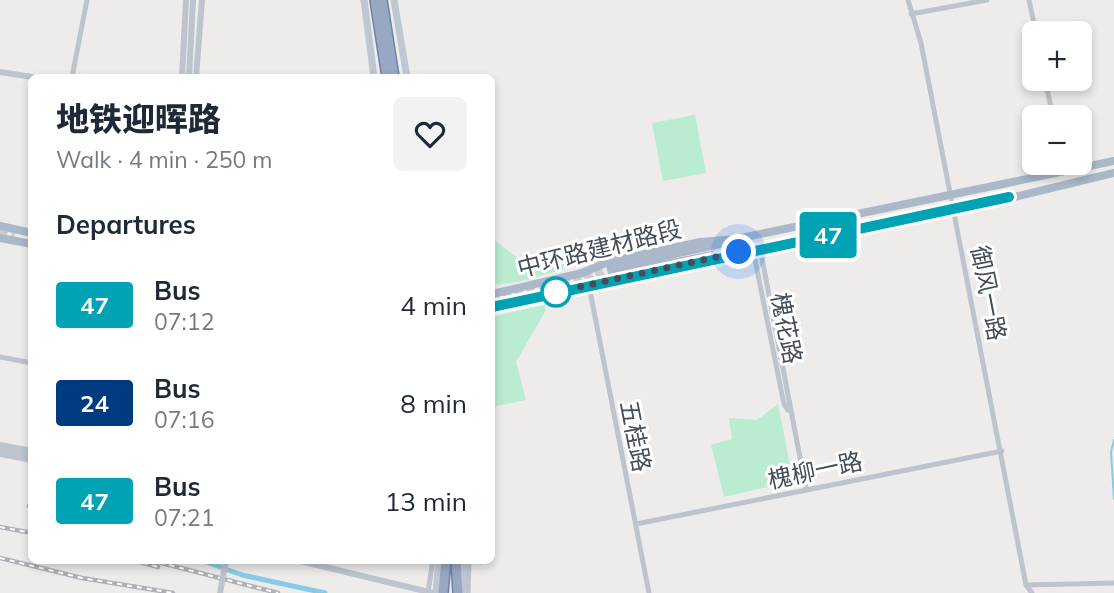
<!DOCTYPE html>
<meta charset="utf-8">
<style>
:root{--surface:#fff;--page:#f2f2f3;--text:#1f2937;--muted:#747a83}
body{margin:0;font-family:Mulish,"Noto Sans SC",sans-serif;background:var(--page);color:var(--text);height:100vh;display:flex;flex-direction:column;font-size:26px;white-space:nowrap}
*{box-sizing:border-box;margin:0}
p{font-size:23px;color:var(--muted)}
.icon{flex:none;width:38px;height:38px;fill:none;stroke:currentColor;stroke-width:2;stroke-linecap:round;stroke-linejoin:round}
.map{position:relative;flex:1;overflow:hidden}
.side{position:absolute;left:28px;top:74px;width:467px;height:490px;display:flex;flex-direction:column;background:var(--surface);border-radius:10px;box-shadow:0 4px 10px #0003}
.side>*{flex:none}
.badge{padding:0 14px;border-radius:5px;font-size:24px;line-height:46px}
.controls{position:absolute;left:1022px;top:21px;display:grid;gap:14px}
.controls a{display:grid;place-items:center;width:70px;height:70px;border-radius:10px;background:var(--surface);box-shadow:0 4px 10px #0003;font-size:35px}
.you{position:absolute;width:35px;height:35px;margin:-18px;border:5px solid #fff;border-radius:50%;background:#1a73e8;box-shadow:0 0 0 10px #1a73e833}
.map>.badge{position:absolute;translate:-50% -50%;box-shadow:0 0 0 4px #fff}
h2{padding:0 28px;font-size:26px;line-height:63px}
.round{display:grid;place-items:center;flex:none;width:74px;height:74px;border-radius:10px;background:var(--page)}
.overview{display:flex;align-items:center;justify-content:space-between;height:119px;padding:0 28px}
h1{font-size:33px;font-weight:800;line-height:52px}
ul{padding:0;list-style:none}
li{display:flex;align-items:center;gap:21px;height:98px;padding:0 28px}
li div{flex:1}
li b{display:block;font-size:26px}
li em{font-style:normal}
li .badge{min-width:77px;font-weight:700;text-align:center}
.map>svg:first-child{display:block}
.green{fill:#b9ecd1}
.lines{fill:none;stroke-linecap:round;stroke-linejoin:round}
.stream{stroke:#88cbe7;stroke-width:2}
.canal{stroke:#88cbe7;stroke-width:5}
.primary-tunnel{stroke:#cccbce;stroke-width:8;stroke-dasharray:8 4;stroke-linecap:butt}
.trunk-casing{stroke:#6f84a5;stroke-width:12}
.minor{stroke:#bdc4cd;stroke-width:5}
.tertiary{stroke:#bdc4cd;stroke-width:6}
.secondary{stroke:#bec7d4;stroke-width:7}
.primary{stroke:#abb8ca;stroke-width:8}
.trunk{stroke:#98a8c2;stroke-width:9}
.rail-casing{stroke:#aeb0b6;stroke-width:4.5}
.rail{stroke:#fff;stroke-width:2;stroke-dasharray:5;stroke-linecap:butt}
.tertiary-bridge{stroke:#bdc4cd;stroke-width:6}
.line-casing{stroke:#fff;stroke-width:16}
.line{stroke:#00a3b4;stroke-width:10}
.walk{stroke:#454d58;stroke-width:7;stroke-dasharray:0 12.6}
.stop-dot{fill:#fff;stroke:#00a3b4;stroke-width:3.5}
.labels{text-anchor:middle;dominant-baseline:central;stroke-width:6;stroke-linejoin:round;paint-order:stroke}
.street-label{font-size:24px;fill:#454d58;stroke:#fff}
</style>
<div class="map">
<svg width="1114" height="593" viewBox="0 0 1114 593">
<rect width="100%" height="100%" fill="#eeebeb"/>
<path class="green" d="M695,115L706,173L663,181L652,123Z
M492,238L521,261L562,256L565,264L562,270L518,282L492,285Z
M544,305L546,310L516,362L526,400L492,407V317Z
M778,404L793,481L724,497L711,445L732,439L729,418L757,420Z"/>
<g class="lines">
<path class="stream" d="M1114,440L1111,452L1114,499"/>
<path class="canal" d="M29,506L32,507
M201,560L242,575L325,593"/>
<path class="primary-tunnel" d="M0,230L15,233
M583,275L611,268
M492,300L612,275"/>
<g class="trunk-casing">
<path id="trunk" d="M375,0L387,77
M382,0L394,77
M456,560L458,593
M443,593L446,560"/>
</g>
<path class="minor" d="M908,0L921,43L1026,585L1032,593
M1029,0L1036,33
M911,14L987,0
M72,77L87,0
M1045,79L1053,117
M760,248L806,489
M753,250L784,404L788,410
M589,286L649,593
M0,357L32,363
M636,524L1002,451
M1026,585L1114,583
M428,592L433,560
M468,593L469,560"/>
<path class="tertiary" d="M0,72L32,77
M182,77L186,0
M189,77L193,0
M196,77L202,0
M0,445L32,451
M0,454L32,460
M296,560L433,593"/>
<path class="secondary" d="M364,0L374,77
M394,0L407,77
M436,593L439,560
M462,593L464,560"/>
<path class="primary" d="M0,226L32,233
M0,238L32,244
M611,268L720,244
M612,275L712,255
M492,294L582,273L608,262L700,242L736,239L1114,161
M492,307L760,248L956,211L1114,173"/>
<use href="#trunk" class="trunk"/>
<g class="rail-casing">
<path id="rail" d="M0,527L32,533
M0,558L82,578L173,593
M133,560L158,567
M150,560L278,593"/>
</g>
<use href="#rail" class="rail"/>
<path class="tertiary-bridge" d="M0,449L32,455
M220,593L226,560"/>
</g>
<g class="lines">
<g class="line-casing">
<path id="line" d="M492,307L1009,197"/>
</g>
<use href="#line" class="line"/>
<path class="walk" d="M556,292L739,252"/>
</g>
<circle class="stop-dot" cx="556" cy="292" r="14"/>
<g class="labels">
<g class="street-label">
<text transform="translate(599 248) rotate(-14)">中环路建材路段</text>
<text transform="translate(989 293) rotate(79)">御风一路</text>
<text transform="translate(787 328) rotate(79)">槐花路</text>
<text transform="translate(636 436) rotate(79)">五桂路</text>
<text transform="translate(815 470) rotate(-12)">槐柳一路</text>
</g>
</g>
</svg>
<div class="controls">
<a>+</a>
<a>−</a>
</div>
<div class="you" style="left:739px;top:252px"></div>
<b class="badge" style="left:828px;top:235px;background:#00a3b4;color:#fff">47</b>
<section class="side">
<div class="overview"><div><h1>地铁迎晖路</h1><p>Walk · 4 min · 250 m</p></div><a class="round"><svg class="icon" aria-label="heart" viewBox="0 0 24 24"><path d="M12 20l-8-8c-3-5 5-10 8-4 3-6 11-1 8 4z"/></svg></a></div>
<h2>Departures</h2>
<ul>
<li><span class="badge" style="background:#00a3b4;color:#fff">47</span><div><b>Bus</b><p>07:12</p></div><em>4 min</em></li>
<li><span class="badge" style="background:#003b80;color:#fff">24</span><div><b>Bus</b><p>07:16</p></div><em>8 min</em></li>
<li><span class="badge" style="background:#00a3b4;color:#fff">47</span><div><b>Bus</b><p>07:21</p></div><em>13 min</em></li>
</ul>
</section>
</div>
